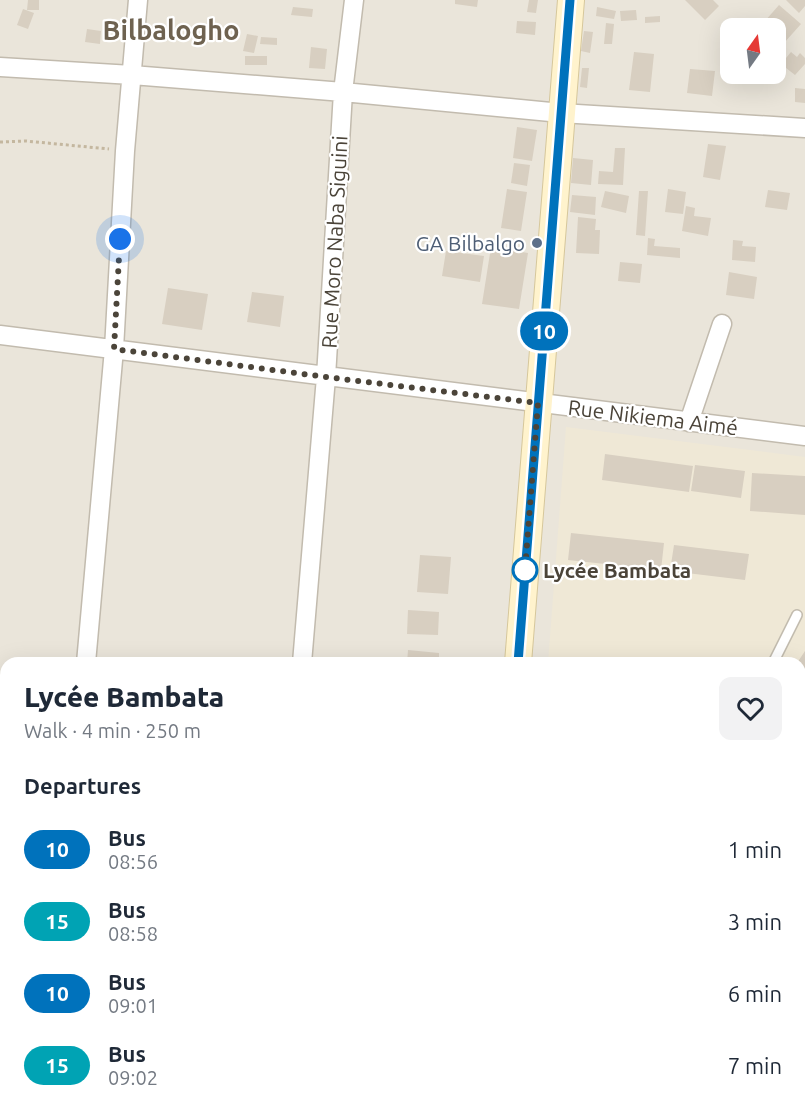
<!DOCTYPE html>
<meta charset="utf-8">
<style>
:root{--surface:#fff;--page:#f2f2f3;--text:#1f2937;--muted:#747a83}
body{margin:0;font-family:Ubuntu,sans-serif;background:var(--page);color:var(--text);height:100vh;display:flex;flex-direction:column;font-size:22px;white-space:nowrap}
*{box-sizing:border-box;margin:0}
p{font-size:20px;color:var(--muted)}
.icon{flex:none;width:33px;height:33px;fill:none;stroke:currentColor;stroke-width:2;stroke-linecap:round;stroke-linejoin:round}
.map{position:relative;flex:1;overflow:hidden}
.side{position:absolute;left:0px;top:657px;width:806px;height:456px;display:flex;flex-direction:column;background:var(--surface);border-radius:18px 18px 0 0;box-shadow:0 6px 24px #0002}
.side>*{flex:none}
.badge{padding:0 12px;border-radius:20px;font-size:21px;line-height:39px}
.needle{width:39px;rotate:14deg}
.buttons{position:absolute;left:720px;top:18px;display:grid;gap:12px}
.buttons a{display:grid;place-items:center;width:66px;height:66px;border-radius:12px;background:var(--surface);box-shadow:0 6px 24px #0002;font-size:30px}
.you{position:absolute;width:30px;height:30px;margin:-15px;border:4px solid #fff;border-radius:50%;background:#1a73e8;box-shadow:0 0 0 9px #1a73e833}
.map>.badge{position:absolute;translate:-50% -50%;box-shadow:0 0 0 3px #fff}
h2{padding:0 24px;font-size:22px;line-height:54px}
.round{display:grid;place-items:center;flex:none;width:63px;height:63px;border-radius:12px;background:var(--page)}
.summary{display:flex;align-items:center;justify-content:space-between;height:102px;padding:0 24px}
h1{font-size:28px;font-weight:800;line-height:45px}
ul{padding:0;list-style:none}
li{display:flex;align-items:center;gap:18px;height:72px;padding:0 24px}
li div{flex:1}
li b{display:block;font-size:22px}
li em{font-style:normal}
li .badge{min-width:66px;font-weight:700;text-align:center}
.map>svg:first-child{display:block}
.residential{fill:#eae5da;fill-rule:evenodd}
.education{fill:#efe8d6}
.building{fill:#d8cfc1}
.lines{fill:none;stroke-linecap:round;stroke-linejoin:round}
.lane-casing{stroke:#c2bbae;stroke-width:12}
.street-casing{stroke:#c2bbae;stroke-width:21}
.secondary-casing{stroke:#d6c79b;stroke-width:28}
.path{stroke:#c4b79f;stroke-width:3;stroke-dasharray:3 3;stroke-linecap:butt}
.lane{stroke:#fff;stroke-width:9}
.street{stroke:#fff;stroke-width:18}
.secondary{stroke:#fff3cd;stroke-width:26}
.line-casing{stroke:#fff;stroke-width:14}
.line{stroke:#0072bc;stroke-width:9}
.walk{stroke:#4b4439;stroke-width:6;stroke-dasharray:0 10.8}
.service-dot{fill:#5c6f8a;stroke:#fff;stroke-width:2}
.stop-dot{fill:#fff;stroke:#0072bc;stroke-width:3}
.labels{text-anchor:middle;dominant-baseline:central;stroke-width:4.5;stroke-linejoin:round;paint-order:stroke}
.street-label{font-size:21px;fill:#4b4439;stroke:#fff}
.service-label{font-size:21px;fill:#4e5e75;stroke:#fff;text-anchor:end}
.stop-label{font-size:21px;font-weight:bold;fill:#4b4439;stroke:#fff;text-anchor:start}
.district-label{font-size:27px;font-weight:bold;fill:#6e6250;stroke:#fff}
</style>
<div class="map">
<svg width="805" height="1113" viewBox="0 0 805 1113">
<rect width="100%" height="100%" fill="#f6f3ec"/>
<path class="residential" d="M0,0H805V1113H0ZM730,28H776V74H730ZM6,663H800V1107H6Z"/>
<path class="education" d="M566,427L805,457V817L800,823V663H548Z"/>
<path class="building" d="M28,0H39V10H27Z
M455,0H478L477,7L455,4Z
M529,0H538L536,13L527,12Z
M685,0H713L719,6L705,20Z
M786,0H805V6L799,13Z
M779,5L801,24L776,52V33L777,32L776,28H773L765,21Z
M293,7L313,9L312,17L291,15Z
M597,7L616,11L614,19L596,16Z
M23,9L34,13L28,29L17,25Z
M636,10L637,20L621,21L620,11Z
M660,16V22L645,23V17Z
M517,21L536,22L535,35L516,33Z
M606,23L614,24L612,44H604Z
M87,29L101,31L100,44L85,42Z
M584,31L593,32L590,53L581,51Z
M247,34L258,36L254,53L243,51Z
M261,37L277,38V45L260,44Z
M311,47L327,49L325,69L309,68Z
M634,52L654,54L650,92L629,90Z
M791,52L797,57L800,53L805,58V64L795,75L781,64Z
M245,56H267V65H245Z
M582,68H589L587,88L580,87Z
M690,69L715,71L712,96L687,93Z
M795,88L805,89V103L795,102Z
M517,127L537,130L532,161L513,158Z
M708,144L726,146L720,180L703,177Z
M615,148H625L623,185L598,184L599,171L613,172Z
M573,158L593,160L591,185L571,183Z
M514,163L530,165L527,186L511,183Z
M507,189L527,192L521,231L501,228Z
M668,189L686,192L683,214L665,212Z
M768,190L790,193L787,210L765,207Z
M605,191L629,196L626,213L601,207Z
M639,191H648L645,236L636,235Z
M572,195L596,197L595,215L570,212Z
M686,206L695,208L694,216L711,218L708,236L682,231Z
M578,217L596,219L595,230H600L599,254L576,253Z
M648,238L655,239L654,246L680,248V258L647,255Z
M733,240L743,241L742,246L756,247L755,262L732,260Z
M491,247L528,253L519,309L482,304Z
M446,251L484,256L480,282L442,276Z
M620,262L642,264L640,283L618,281Z
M729,272L757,277L754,299L726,295Z
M168,288L208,294L202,330L162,324Z
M252,292L284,296L280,327L247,322Z
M605,454L693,466L689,492L602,480Z
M695,465L745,471L741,498L691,491Z
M752,473L805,476V515L750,511Z
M571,533L664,543L661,570L568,560Z
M674,545L749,554L745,580L670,571Z
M420,555L451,557L448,594L417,592Z
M408,610L439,612L438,635L407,634Z
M408,650L439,653V663H407Z
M805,651V693L800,690V663H797Z
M805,729V759L800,754V734Z
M0,864H6V884H0Z
M0,997H6V1018H0Z"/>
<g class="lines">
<g class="lane-casing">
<path id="lane" d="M773,663L797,615"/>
</g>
<g class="street-casing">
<path id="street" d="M0,67L132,75L343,92L561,113L805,128
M0,335L805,436
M689,422L722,324
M86,663L114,349L125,151L138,0
M302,663L326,377L343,92L354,0
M0,726H6
M800,863L805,858
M800,956H805
M45,1113V1107
M265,1113V1107
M552,1113L558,1107"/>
</g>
<g class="secondary-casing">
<path id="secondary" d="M518,663L571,0
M482,1113V1107"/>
</g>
<path class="path" d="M0,142L26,141L109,149"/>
<use href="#lane" class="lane"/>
<use href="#street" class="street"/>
<use href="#secondary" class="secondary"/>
</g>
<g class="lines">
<g class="line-casing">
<path id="line" d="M518,663L570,0"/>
</g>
<use href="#line" class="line"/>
<path class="walk" d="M120,239L114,349L326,377L538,403L525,570"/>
</g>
<circle class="service-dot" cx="537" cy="243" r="6"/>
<circle class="stop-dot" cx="525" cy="570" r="12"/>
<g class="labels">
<g class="street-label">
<text transform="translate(334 242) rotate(-87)">Rue Moro Naba Siguini</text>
<text transform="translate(653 417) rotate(7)">Rue Nikiema Aimé</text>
</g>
<g class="service-label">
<text x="525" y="243">GA Bilbalgo</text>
</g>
<g class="stop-label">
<text x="543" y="570">Lycée Bambata</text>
</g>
<g class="district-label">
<text x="171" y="30">Bilbalogho</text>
</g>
</g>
</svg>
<div class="buttons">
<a><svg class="needle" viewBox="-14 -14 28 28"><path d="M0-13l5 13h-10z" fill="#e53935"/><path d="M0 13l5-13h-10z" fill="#747a83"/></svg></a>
</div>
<div class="you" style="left:120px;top:239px"></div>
<b class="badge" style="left:544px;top:331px;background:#0072bc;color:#fff">10</b>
<section class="side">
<div class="summary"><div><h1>Lycée Bambata</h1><p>Walk · 4 min · 250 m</p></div><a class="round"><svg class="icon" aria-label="heart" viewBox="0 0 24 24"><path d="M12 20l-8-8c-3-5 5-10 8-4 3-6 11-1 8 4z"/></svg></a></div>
<h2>Departures</h2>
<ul>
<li><span class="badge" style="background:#0072bc;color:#fff">10</span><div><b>Bus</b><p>08:56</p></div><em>1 min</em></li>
<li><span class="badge" style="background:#00a3b4;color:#fff">15</span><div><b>Bus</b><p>08:58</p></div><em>3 min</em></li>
<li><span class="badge" style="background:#0072bc;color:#fff">10</span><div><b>Bus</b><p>09:01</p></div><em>6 min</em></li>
<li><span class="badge" style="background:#00a3b4;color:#fff">15</span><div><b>Bus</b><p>09:02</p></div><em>7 min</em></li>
</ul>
</section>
</div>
